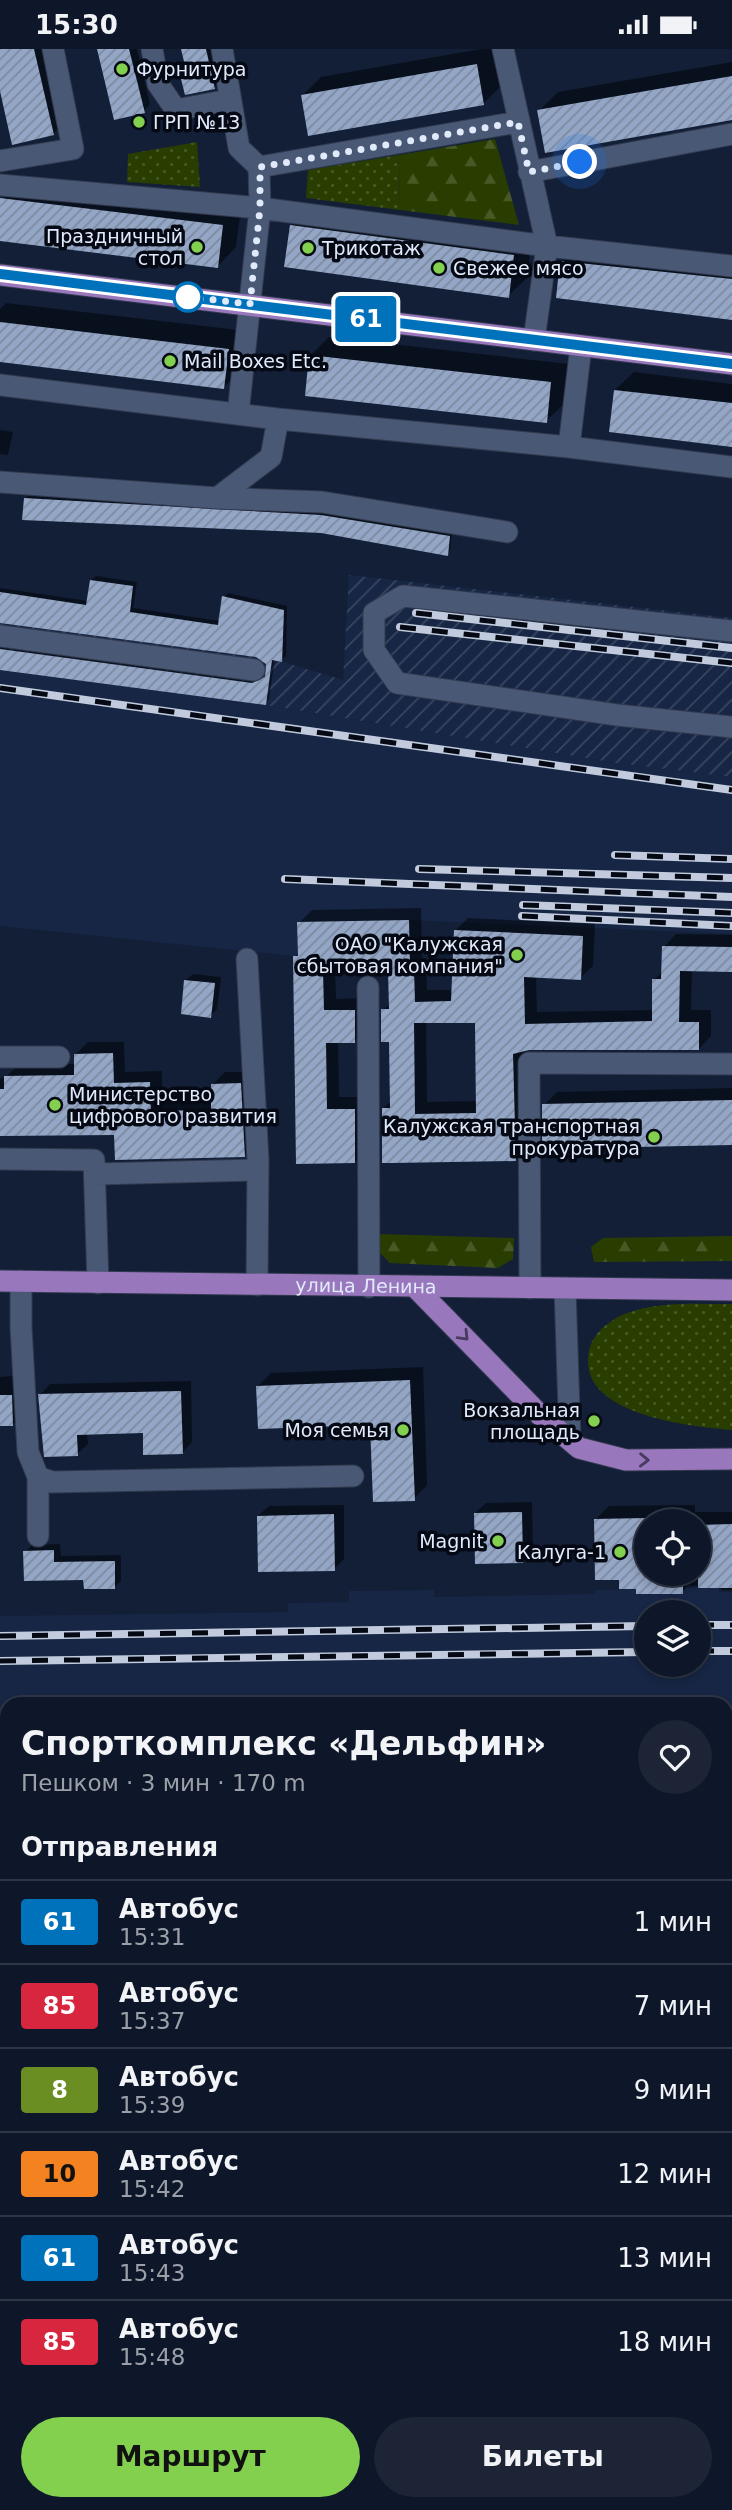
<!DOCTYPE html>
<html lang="ru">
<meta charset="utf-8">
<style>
:root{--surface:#0e1729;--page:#1c2435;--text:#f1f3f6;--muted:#9b9fa8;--line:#2e3646;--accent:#83d04e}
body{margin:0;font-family:"DejaVu Sans",sans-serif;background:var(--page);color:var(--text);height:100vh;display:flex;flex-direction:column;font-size:26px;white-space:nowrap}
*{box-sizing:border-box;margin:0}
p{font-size:23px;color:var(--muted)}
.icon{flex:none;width:38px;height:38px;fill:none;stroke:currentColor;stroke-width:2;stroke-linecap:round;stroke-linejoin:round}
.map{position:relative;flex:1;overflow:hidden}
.drawer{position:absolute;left:0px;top:1648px;width:733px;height:814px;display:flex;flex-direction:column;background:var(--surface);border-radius:21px 21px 0 0;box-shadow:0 4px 10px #0003,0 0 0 2px var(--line)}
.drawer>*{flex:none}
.badge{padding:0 14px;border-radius:5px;font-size:24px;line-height:46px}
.buttons{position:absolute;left:634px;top:1460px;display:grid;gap:14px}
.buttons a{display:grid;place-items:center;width:77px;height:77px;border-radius:50%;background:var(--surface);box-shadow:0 4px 10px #0003,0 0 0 2px var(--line);font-size:35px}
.you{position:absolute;width:35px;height:35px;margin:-18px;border:5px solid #fff;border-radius:50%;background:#1a73e8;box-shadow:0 0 0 10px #1a73e833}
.map>.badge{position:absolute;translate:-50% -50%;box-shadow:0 0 0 4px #fff}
h2{padding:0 21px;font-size:26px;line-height:63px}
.round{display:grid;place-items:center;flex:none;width:74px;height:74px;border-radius:37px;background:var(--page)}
.headline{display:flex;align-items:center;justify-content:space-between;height:119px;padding:0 21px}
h1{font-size:33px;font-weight:700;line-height:52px}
.button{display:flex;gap:14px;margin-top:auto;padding:14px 21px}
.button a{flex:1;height:80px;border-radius:42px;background:var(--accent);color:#111;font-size:28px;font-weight:700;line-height:80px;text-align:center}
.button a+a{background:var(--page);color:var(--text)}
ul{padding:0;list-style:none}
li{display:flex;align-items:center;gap:21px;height:84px;padding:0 21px;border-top:2px solid var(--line)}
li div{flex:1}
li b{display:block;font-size:26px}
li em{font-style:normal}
li .badge{min-width:77px;font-weight:700;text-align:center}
.status{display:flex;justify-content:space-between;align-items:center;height:49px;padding:0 35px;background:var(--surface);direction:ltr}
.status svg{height:19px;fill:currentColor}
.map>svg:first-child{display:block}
.built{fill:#162644;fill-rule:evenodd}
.industrial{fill:url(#industrial-furrows)}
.forest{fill:url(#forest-firs)}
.park{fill:url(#park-dots)}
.shadow{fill:#0007;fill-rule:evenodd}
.building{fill:url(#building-hatch);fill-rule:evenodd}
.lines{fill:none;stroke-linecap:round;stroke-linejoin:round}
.minor-casing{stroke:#323a4f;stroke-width:23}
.major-casing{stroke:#323a4f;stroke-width:23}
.minor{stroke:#495874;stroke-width:21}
.major{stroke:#9977bc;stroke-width:21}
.rail-casing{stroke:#c1cbdd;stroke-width:8}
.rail{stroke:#050914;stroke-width:5;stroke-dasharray:16;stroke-linecap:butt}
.oneway{stroke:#483a60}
.line-casing{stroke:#fff;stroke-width:16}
.line{stroke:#0072bc;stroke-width:10}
.walk{stroke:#e1eafb;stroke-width:7;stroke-dasharray:0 12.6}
.poi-dot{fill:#83d04e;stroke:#050914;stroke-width:2.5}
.stop-dot{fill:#fff;stroke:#0072bc;stroke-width:3.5}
.labels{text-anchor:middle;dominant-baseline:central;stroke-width:7;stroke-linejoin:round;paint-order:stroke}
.poi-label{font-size:19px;fill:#e1eafb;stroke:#050914;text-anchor:end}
.street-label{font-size:19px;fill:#e1eafb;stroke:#050914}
</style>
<div class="status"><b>15:30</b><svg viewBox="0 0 49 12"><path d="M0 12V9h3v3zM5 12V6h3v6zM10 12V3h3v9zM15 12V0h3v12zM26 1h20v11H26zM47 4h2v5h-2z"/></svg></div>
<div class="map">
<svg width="732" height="2461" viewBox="0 0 732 2461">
<defs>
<pattern id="industrial-furrows" width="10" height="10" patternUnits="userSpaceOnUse" patternTransform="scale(1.75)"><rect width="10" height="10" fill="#162644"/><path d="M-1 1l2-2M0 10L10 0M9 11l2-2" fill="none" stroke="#384660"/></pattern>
<pattern id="forest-firs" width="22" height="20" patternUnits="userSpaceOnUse" patternTransform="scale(1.75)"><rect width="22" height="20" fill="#293d00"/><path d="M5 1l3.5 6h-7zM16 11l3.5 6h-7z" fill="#485926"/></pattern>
<pattern id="park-dots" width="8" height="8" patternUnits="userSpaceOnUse" patternTransform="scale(1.75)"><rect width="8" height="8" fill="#293d00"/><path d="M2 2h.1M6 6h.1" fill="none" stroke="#485926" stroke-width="1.8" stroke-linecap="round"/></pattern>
<pattern id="building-hatch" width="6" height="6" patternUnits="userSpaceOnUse" patternTransform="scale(1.75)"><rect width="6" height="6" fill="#94a6c5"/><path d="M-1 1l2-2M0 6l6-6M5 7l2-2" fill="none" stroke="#7c89a0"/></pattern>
</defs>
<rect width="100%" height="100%" fill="#121f37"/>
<path class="built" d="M0,621L266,656L616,714L732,728V885L409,871L298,873V907H293L0,877Z
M683,1539H719V1543H732V1674L726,1673V1656H7V1709L0,1710V1567L288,1563V1554L349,1553V1542L434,1541V1548L595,1545V1541L636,1540V1545H683ZM646,1563H698V1615H646Z
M726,1785H732V1916L726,1915Z
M0,1799H7V1862L0,1861Z"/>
<path class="industrial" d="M349,526L732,569V728L616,714L266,656L0,621V543L86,556L90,531L133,537L130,563L217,576L222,547L284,561L283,613L343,631Z
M726,1673L732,1674V1785H726Z
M7,1709V1799H0V1710Z
M0,1868L7,1869V2455H726V1922H732V2461H0Z"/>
<path class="forest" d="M495,90L519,176L400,161L399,106Z
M379,1185L514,1189L513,1210L498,1219L390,1214L379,1203Z
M732,1187V1212L594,1213L591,1198L603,1189Z"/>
<path class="park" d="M197,93L200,138L127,133L128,105Z
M399,106L400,161L306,149L308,121Z
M732,1255V1381C689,1377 576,1366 589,1302C593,1282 613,1269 630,1263C663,1252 698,1255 732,1255Z"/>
<path class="shadow" d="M0,0H57L71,66L53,85L0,34Z
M99,0H137L150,55L144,62Z
M182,0H213L221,32L214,39L183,31L189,25Z
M481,0H495L502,36L483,55L303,46L321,28Z
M732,13V69L539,62L558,43Z
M20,132L241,158L236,198L218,217L0,191L2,150Z
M310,159L532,188L527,229L508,247L291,177Z
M580,194L732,210V269L562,212Z
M6,254L247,282L242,320L224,338L0,311V260Z
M329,288L569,315L565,354L546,372L311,306Z
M634,323L732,335V396L615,341Z
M0,381L13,383L8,406L0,405Z
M28,447L324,464L452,484L450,502L447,505L321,482L25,450Z
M96,527L137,533L133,559L220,572L224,548L228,544L287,557L286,607L282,611L275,610L269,650L265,655L0,619V594L258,630L264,629L269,624L267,614L256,606L0,574V539L88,552L91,531Z
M421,859L422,909H426L427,941H453L455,882L468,869L595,875L593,917L580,929L536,927L537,963L654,961V931L663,922L664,898L676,885L732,886V921L692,920L691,961H711V987L699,1000H525L528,1098L516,1111L383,1060L392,1051L391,991L383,961L391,954L390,919L335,920L336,950L367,949V979L354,992H338L339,1048H367V1100L355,1113H298L295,908L300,903L299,874L312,861ZM477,972L478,1052L427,1053L426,973Z
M193,925L221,928L217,960L210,967L186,931Z
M88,993H124L125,1023L162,1022V1050L213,1049V1035L225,1023H252L256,1094L244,1106L116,1084L0,1085V1029H5L18,1016L76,1015V1005Z
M732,1039V1094L544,1056L557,1043Z
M423,1318L427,1436L414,1450L372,1374L258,1337L271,1324Z
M13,1327L14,1340H18L19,1369L13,1375L0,1376V1328Z
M191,1332L192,1393L182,1404L144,1383L87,1384L88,1395L77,1405L40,1346L50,1335Z
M532,1453L533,1502L522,1512L475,1464L486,1454Z
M344,1456V1510L334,1520L258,1467L269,1457Z
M695,1456V1463H732V1541H721V1537H688L682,1543L637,1538L621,1529L595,1471L609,1457ZM646,1472H698V1524H646Z
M60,1495L61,1507L121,1506V1532L115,1538L25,1503L32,1496Z
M726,1661H732V1783H726Z
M0,1757H7V1799H0Z
M726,1910H732V2204H726Z
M7,1917V1988H4L7,2151H0V1918Z
M0,2175H7V2222H0Z
M0,2256H7V2359L0,2365Z
M732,2277V2346H726V2282Z
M515,2455L732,2456V2461H509Z"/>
<path class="building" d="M0,0H34L54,86L12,96L0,42Z
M97,0H129L145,64L114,71Z
M181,0H206L215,40L185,46L181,30L188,29Z
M477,15L484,56L308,87L301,46Z
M732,27V71L545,104L537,61Z
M0,149L223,176L218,219L0,192Z
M290,176L514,206L509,249L284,218Z
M560,212L732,230V271L556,249Z
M0,273L229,300L224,340L0,313Z
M309,306L551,333L547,374L305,347Z
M614,341L732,354V398L609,383Z
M24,449L321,466L450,487L448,507L321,484L22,471Z
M90,531L133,537L130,563L218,576L222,547L284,561L282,613L272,611L266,656L0,621V600L252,634L265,628L266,615L256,608L0,574V543L86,556Z
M409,871L410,921H414L415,953L451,952L454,881L583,887L581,931L524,928L525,975L652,972V930H661L662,897L732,898V923L680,922L679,973H699V1001H529L513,1005L516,1112L392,1114H382V1059H390L389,993H381V960H389L388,921L323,922L324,961H355V994H326L327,1060H355V1114L296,1115L293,907H298L297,873ZM414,974H475L476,1064L415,1065Z
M184,931L215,934L211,969L181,965Z
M113,1004L114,1034L150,1033L151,1062L211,1061V1035L241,1034L245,1108L115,1111L114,1086L0,1087V1040H4V1027L74,1026V1005Z
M732,1051V1096L542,1100V1055Z
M410,1331L415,1452L373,1453L370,1376L258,1380L256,1337Z
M181,1342L183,1405L143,1406V1384L77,1386L78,1407L44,1408L38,1345Z
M0,1346H12L13,1377H0Z
M522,1463L523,1514L475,1515L474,1464Z
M334,1465L335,1522L258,1523L257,1467Z
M646,1469V1524H683V1545H636V1540H619V1531H595L594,1470Z
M732,1475V1539H698V1476Z
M54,1501V1513L115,1512V1540H84L83,1531L24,1532L23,1502Z"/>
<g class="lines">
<g class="minor-casing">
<path id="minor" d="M152,0L158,35L176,61L229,51
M222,0L239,99L259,118
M503,0L547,197L732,217
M0,112L73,100L53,0
M529,123L732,85
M0,136L260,159L547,197L534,291
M0,336L278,370L569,398L732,418
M238,365L260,159L259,118L518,73
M569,398L581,297
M0,433L217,449L271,408L278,370
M217,449L322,453L507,483
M732,582L403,547L374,564V601L397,634L617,666L732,678
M0,587L254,621
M247,910L258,1111L257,1236
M368,938L369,1238
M0,1008H59
M0,1110L94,1111L98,1234
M96,1125L258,1121
M21,1232V1278L28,1403L38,1428L52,1433L353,1427
M530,1239L529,1014L732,1015
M565,1240L570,1391
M38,1487V1428
M0,1745L7,1744
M385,2455V2461"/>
</g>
<g class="major-casing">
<g id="major">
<path d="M0,226L732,315"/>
<path id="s1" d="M0,1232L732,1241"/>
<path d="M416,1239L540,1366L579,1399L626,1411L732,1410"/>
</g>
</g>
<use href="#minor" class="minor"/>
<use href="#major" class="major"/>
<g class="rail-casing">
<path id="rail" d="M416,564L732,599
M400,578L732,614
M0,639L732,741
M615,806L732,810
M419,820L732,829
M285,830L732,848
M523,856L732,864
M522,867L732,877
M698,1576H732
M0,1587L646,1577
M698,1602H732
M0,1612L646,1603
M0,2374H7
M726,2429H732"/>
</g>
<use href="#rail" class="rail"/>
</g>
<defs><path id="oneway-chevron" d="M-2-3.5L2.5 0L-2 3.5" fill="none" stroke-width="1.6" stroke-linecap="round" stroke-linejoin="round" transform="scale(1.75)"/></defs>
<g class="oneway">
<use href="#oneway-chevron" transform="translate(464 1287) rotate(46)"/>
<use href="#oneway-chevron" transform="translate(644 1411) rotate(1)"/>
</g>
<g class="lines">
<g class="line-casing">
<path id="line" d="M0,225L732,315"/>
</g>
<use href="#line" class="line"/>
<path class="walk" d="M188,248L250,255L260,159V118L518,73L529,123L580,113"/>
</g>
<g class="poi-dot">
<circle cx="122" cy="20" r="7"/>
<circle cx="139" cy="73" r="7"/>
<circle cx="197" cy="198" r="7"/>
<circle cx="308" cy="199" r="7"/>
<circle cx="439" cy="219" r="7"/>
<circle cx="170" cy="312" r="7"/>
<circle cx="517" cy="906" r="7"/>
<circle cx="55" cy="1056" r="7"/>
<circle cx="654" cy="1088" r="7"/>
<circle cx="594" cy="1372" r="7"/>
<circle cx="403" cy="1381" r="7"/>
<circle cx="498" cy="1492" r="7"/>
<circle cx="620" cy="1503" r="7"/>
</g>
<circle class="stop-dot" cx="188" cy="248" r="14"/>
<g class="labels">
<g class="poi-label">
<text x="136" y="20" text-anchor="start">Фурнитура</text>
<text x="153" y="73" text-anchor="start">ГРП №13</text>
<text x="183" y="187">Праздничный<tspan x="183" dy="22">стол</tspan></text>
<text x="322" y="199" text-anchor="start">Трикотаж</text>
<text x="453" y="219" text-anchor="start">Свежее мясо</text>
<text x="184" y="312" text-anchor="start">Mail Boxes Etc.</text>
<text x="503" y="895">ОАО "Калужская<tspan x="503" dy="22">сбытовая компания"</tspan></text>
<text x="69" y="1045" text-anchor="start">Министерство<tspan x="69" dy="22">цифрового развития</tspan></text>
<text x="640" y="1077">Калужская транспортная<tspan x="640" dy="22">прокуратура</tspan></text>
<text x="580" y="1361">Вокзальная<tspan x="580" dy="22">площадь</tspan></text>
<text x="389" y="1381">Моя семья</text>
<text x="484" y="1492">Magnit</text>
<text x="606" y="1503">Калуга-1</text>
</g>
<g class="street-label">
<text stroke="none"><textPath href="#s1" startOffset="366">улица Ленина</textPath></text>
</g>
</g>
</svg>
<div class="buttons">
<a><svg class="icon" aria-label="locate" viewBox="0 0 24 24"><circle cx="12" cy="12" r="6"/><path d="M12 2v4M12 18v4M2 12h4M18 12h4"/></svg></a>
<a><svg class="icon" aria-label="layers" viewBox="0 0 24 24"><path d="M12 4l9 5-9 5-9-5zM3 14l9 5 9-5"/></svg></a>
</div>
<div class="you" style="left:580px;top:113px"></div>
<b class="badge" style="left:366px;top:270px;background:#0072bc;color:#fff">61</b>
<section class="drawer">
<div class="headline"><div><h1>Спорткомплекс «Дельфин»</h1><p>Пешком · 3 мин · 170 m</p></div><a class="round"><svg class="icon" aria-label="heart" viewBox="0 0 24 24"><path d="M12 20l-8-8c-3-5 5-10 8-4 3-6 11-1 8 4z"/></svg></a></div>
<h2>Отправления</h2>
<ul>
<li><span class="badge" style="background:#0072bc;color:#fff">61</span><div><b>Автобус</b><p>15:31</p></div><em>1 мин</em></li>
<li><span class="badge" style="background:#d7263d;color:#fff">85</span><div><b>Автобус</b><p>15:37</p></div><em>7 мин</em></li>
<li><span class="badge" style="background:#6b8e23;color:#fff">8</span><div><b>Автобус</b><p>15:39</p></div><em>9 мин</em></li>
<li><span class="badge" style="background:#f58220;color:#111">10</span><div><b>Автобус</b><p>15:42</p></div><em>12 мин</em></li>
<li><span class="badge" style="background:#0072bc;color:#fff">61</span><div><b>Автобус</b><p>15:43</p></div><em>13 мин</em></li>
<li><span class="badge" style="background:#d7263d;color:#fff">85</span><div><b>Автобус</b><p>15:48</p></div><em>18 мин</em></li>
</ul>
<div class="button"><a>Маршрут</a><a>Билеты</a></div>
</section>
</div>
